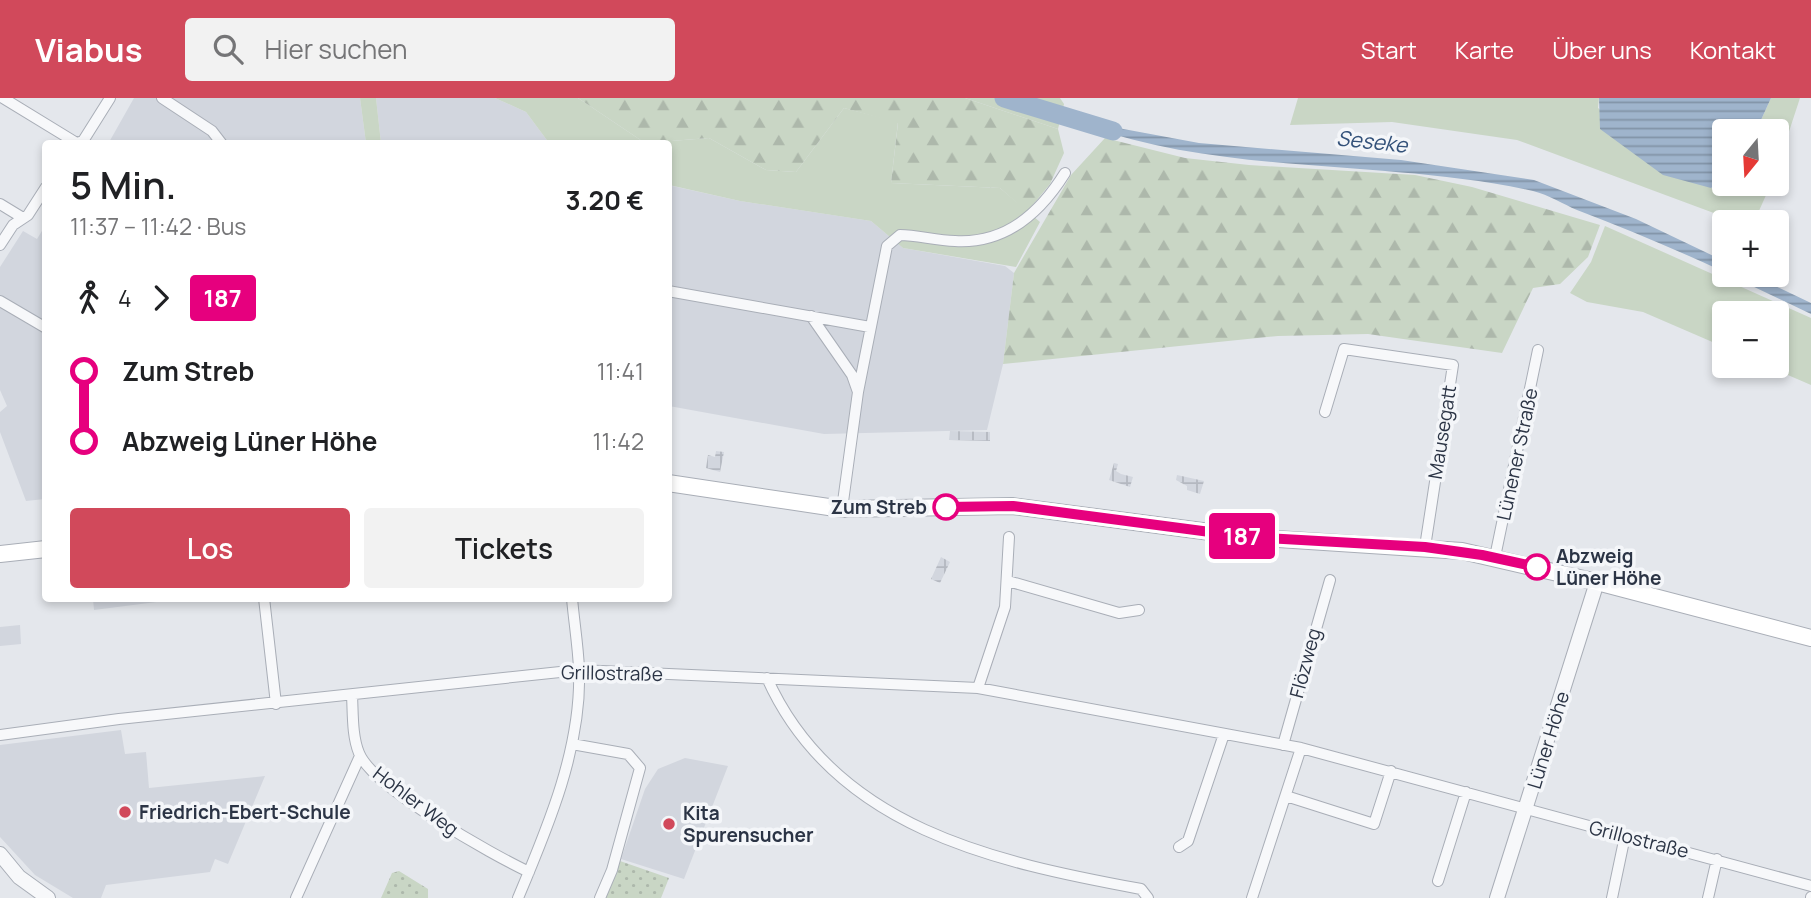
<!DOCTYPE html>
<html lang="de">
<meta charset="utf-8">
<style>
:root{--surface:#fff;--page:#f2f2f2;--text:#202124;--muted:#757577;--accent:#d1495b}
body{margin:0;font-family:Manrope,sans-serif;background:var(--page);color:var(--text);height:100vh;display:flex;flex-direction:column;font-size:26px;white-space:nowrap}
*{box-sizing:border-box;margin:0}
p{font-size:23px;color:var(--muted)}
.icon{flex:none;width:38px;height:38px;fill:none;stroke:currentColor;stroke-width:2;stroke-linecap:round;stroke-linejoin:round}
.map{position:relative;flex:1;overflow:hidden}
.drawer{position:absolute;left:42px;top:42px;width:630px;height:462px;display:flex;flex-direction:column;background:var(--surface);border-radius:7px;box-shadow:0 4px 10px #0003}
.drawer>*{flex:none}
.badge{padding:0 14px;border-radius:5px;font-size:24px;line-height:46px}
.needle{width:46px;rotate:198deg}
.fabs{position:absolute;left:1712px;top:21px;display:grid;gap:14px}
.fabs a{display:grid;place-items:center;width:77px;height:77px;border-radius:7px;background:var(--surface);box-shadow:0 4px 10px #0003;font-size:35px}
.map>.badge{position:absolute;translate:-50% -50%;box-shadow:0 0 0 4px #fff}
.legs{display:flex;align-items:center;gap:10px;height:77px;padding:0 28px;font-size:23px}
.legs p{margin-inline-start:auto}
.head{display:flex;align-items:center;justify-content:space-between;height:119px;padding:0 28px}
h1{font-size:38px;font-weight:600;line-height:52px}
.action{display:flex;gap:14px;margin-top:auto;padding:14px 28px}
.action a{flex:1;height:80px;border-radius:7px;background:var(--accent);color:#fff;font-size:28px;font-weight:600;line-height:80px;text-align:center}
.action a+a{background:var(--page);color:var(--text)}
ul{padding:0 28px;list-style:none}
li{display:flex;align-items:center;gap:24px;height:70px;font-size:26px}
li i{display:grid;place-items:center;width:10px;height:100%;margin:0 9px;background:currentColor}
li i::after{content:'';width:18px;height:18px;margin:-9px;border:5px solid;border-radius:50%;background:var(--surface)}
li p{margin-inline-start:auto}
li:first-child i{background:linear-gradient(#0000 50%,currentColor 0)}
li:last-child i{background:linear-gradient(currentColor 50%,#0000 0)}
header{display:flex;align-items:center;gap:42px;box-sizing:border-box;height:98px;padding:0 35px;background:var(--accent);color:#fff}
header strong{font-size:33px}
nav{display:flex;gap:38px;margin-inline-start:auto;font-size:24px}
.search{width:490px;height:63px;background:var(--page);display:flex;align-items:center;gap:18px;box-sizing:border-box;padding:0 24px;border-radius:7px;color:var(--muted);font-size:26px}
.map>svg:first-child{display:block}
.built{fill:#d2d6de}
.industrial{fill:url(#industrial-grid)}
.green{fill:#c9d6c5}
.forest{fill:url(#forest-firs)}
.park{fill:url(#park-dots)}
.water{fill:url(#water-rules)}
.lines{fill:none;stroke-linecap:round;stroke-linejoin:round}
.river{stroke:#9fb4cc;stroke-width:19}
.minor-casing{stroke:#a9aeb7;stroke-width:12}
.tertiary-casing{stroke:#a9aeb7;stroke-width:16}
.secondary-casing{stroke:#a9aeb7;stroke-width:18}
.minor{stroke:#f7f8fa;stroke-width:10}
.tertiary{stroke:#f7f8fa;stroke-width:14}
.secondary{stroke:#fff;stroke-width:16}
.line-1-casing{stroke:#fff;stroke-width:16}
.line-1{stroke:#e6007e;stroke-width:10}
.stop-1-dot{fill:#fff;stroke:#e6007e;stroke-width:3.5}
.poi-dot{fill:#d1495b;stroke:#f4f6f9;stroke-width:2.5}
.labels{text-anchor:middle;dominant-baseline:central;stroke-width:7;stroke-linejoin:round;paint-order:stroke}
.street-label{font-size:19px;fill:#2b3445;stroke:#f4f6f9}
.stop-label{font-size:19px;font-weight:bold;fill:#2b3445;stroke:#f4f6f9;text-anchor:end}
.poi-label{font-size:19px;font-weight:bold;fill:#2b3445;stroke:#f4f6f9;text-anchor:start}
.water-label{font-size:21px;font-style:italic;fill:#34527a;stroke:#f4f6f9}
</style>
<header>
<strong>Viabus</strong>
<div class="search"><svg class="icon" aria-label="search" viewBox="0 0 24 24"><circle cx="10" cy="10" r="6"/><path d="M15 15l6 6"/></svg>Hier suchen</div>
<nav><a>Start</a><a>Karte</a><a>Über uns</a><a>Kontakt</a></nav>
</header>
<div class="map">
<svg width="1811" height="800" viewBox="0 0 1811 800">
<defs>
<pattern id="industrial-grid" width="8" height="8" patternUnits="userSpaceOnUse" patternTransform="scale(1.75)"><rect width="8" height="8" fill="#d2d6de"/><path d="M0 4h8M4 0v8" fill="none" stroke="#b4b8c0"/></pattern>
<pattern id="forest-firs" width="22" height="20" patternUnits="userSpaceOnUse" patternTransform="scale(1.75)"><rect width="22" height="20" fill="#c9d6c5"/><path d="M5 1l3.5 6h-7zM16 11l3.5 6h-7z" fill="#adb8ab"/></pattern>
<pattern id="park-dots" width="8" height="8" patternUnits="userSpaceOnUse" patternTransform="scale(1.75)"><rect width="8" height="8" fill="#c9d6c5"/><path d="M2 2h.1M6 6h.1" fill="none" stroke="#adb8ab" stroke-width="1.8" stroke-linecap="round"/></pattern>
<pattern id="water-rules" width="6" height="5" patternUnits="userSpaceOnUse" patternTransform="scale(1.75)"><rect width="6" height="5" fill="#9fb4cc"/><path d="M0 2.5h6" fill="none" stroke="#8293a7"/></pattern>
</defs>
<rect width="100%" height="100%" fill="#e4e7ec"/>
<path class="built" d="M134,0H360L366,45L108,46Z
M376,0H495L526,14L549,45H381Z
M668,87L740,103L871,123L903,150L1005,168L1014,175L1003,266L987,332L824,336L669,308Z
M45,128V401L26,403L0,334V314L7,308L0,292V169L23,133L37,141Z
M180,501L94,512L93,501V500Z
M20,527L21,546L0,548V529Z
M121,632L125,656L146,654L149,690L265,678L228,766L215,761L210,774L106,787L101,800H73L35,777L0,739V647Z
M685,660L728,668L684,781L621,761L645,691L658,671Z"/>
<path class="industrial" d="M950,333L990,334V343L949,342Z
M716,353L724,354L720,374L706,370L708,357L715,359Z
M1114,365L1118,366L1116,373L1121,376L1133,379L1130,389L1109,382Z
M1177,377L1204,383L1200,396L1187,392V388L1176,382Z
M941,459L950,464L940,485L931,481Z"/>
<path class="green" d="M360,0H376L381,45H366Z
M495,0H578L645,45L709,40L766,72L796,74L844,10L898,24L891,85L1000,90L1040,124L1016,169L903,150L871,123L740,103L669,87L668,46L549,45L526,14Z
M965,0H1060L1064,6L1058,31Z
M1298,0H1599L1598,10L1711,90L1724,82V86H1771L1754,124H1738L1517,42L1392,24L1290,27Z
M1771,0H1800L1776,73V33H1756Z
M1605,128L1811,220V287L1767,268H1776V215H1724V249L1643,214L1587,204L1570,195L1591,164Z"/>
<path class="forest" d="M578,0H965L1058,31L1064,55L1050,86L1027,114L1000,90L891,85L898,25L844,10L796,74L766,72L709,40L645,45Z
M1105,40L1185,60L1249,67L1415,77L1472,89L1600,127L1588,159L1560,186L1533,190L1502,255L1368,236L1278,238L1003,266L1014,175L1071,77Z"/>
<path class="park" d="M620,763L669,780L661,800H606Z
M399,773L428,791V800H381L392,775Z"/>
<path class="water" d="M1599,0H1771L1756,33H1724V82L1711,90L1663,77L1600,31Z
M1090,19L1118,30L1199,45L1401,62L1534,82L1636,121L1724,163V174C1675,151 1627,131 1577,112C1563,106 1549,97 1533,93C1386,61 1231,78 1087,28Z
M1729,177H1752L1811,205V216Z"/>
<g class="lines">
<path class="river" d="M1004,0L1113,33"/>
<g class="minor-casing">
<path id="minor" d="M3,0L75,44
M162,0L212,33L222,46
M74,46L83,43L110,0
M0,106L23,120
M0,147L13,127L28,117L46,89
M668,193L870,229
M0,203L46,230
M811,218L852,277L858,294
M1325,314L1344,251L1453,267L1425,449
M842,411L858,294L887,148L900,137C918,137 936,143 955,143C1006,146 1040,115 1065,75
M1495,459L1538,252
M1008,483L1119,515L1139,512
M264,500L276,606
M767,580C834,730 995,764 1141,791L1148,800
M978,590L1005,509L1009,439
M352,597C353,616 352,638 359,655C373,690 493,757 529,774
M0,637L119,621L579,572L978,590L1301,650L1811,788
M572,646L628,656L640,670L612,772L600,800
M1283,647L1330,482
M1286,698L1374,726L1391,673
M1179,749L1188,743L1224,636
M1438,783L1466,694
M296,800L360,658
M518,800C548,729 582,649 579,571C578,547 574,524 572,500
M1252,800L1301,650
M1612,800L1625,738
M1708,800L1717,761
M1811,800V799"/>
</g>
<g class="tertiary-casing">
<path id="tertiary" d="M0,756L19,779L48,800
M1497,800L1597,484"/>
</g>
<g class="secondary-casing">
<path id="secondary" d="M668,385L842,411L1012,408L1248,439L1462,453L1597,484L1811,540
M0,456L46,451"/>
</g>
<use href="#minor" class="minor"/>
<use href="#tertiary" class="tertiary"/>
<use href="#secondary" class="secondary"/>
</g>
<g class="lines">
<g class="line-1-casing">
<path id="line-1" d="M946,409L1013,408L1248,439L1425,449L1482,457L1537,469"/>
</g>
<use href="#line-1" class="line-1"/>
</g>
<g class="stop-1-dot">
<circle cx="946" cy="409" r="12"/>
<circle cx="1537" cy="469" r="12"/>
</g>
<g class="poi-dot">
<circle cx="125" cy="714" r="7"/>
<circle cx="669" cy="726" r="7"/>
</g>
<g class="labels">
<g class="street-label">
<text transform="translate(1442 334) rotate(-81)">Mausegatt</text>
<text transform="translate(1517 356) rotate(-78)">Lünener Straße</text>
<text transform="translate(1305 565) rotate(-75)">Flözweg</text>
<text transform="translate(612 575) rotate(1)">Grillostraße</text>
<text transform="translate(1548 642) rotate(-73)">Lüner Höhe</text>
<text transform="translate(416 703) rotate(37)">Hohler Weg</text>
<text transform="translate(1639 741) rotate(14)">Grillostraße</text>
</g>
<g class="stop-label">
<text x="927" y="409">Zum Streb</text>
<text x="1556" y="458" text-anchor="start">Abzweig<tspan x="1556" dy="22">Lüner Höhe</tspan></text>
</g>
<g class="poi-label">
<text x="139" y="714">Friedrich-Ebert-Schule</text>
<text x="683" y="715">Kita<tspan x="683" dy="22">Spurensucher</tspan></text>
</g>
<g class="water-label">
<text transform="translate(1372 43) rotate(6)">Seseke</text>
</g>
</g>
</svg>
<div class="fabs">
<a><svg class="needle" viewBox="-14 -14 28 28"><path d="M0-13l5 13h-10z" fill="#e53935"/><path d="M0 13l5-13h-10z" fill="#757577"/></svg></a>
<a>+</a>
<a>−</a>
</div>
<b class="badge" style="left:1242px;top:438px;background:#e6007e;color:#fff">187</b>
<section class="drawer">
<div class="head"><div><h1>5 Min.</h1><p>11:37 – 11:42 · Bus</p></div><b>3.20 €</b></div>
<div class="legs"><svg class="icon" aria-label="walk" viewBox="0 0 24 24"><circle cx="13" cy="4" r="2"/><path d="M13 8l-2 6 4 7M11 14l-3 7M7 12l3-4h3l4 4"/></svg>4<svg class="icon" aria-label="forward" viewBox="0 0 24 24"><path d="M9 5l7 7-7 7"/></svg><b class="badge" style="background:#e6007e;color:#fff">187</b></div>
<ul>
<li><i style="color:#e6007e"></i><b>Zum Streb</b><p>11:41</p></li>
<li><i style="color:#e6007e"></i><b>Abzweig Lüner Höhe</b><p>11:42</p></li>
</ul>
<div class="action"><a>Los</a><a>Tickets</a></div>
</section>
</div>
